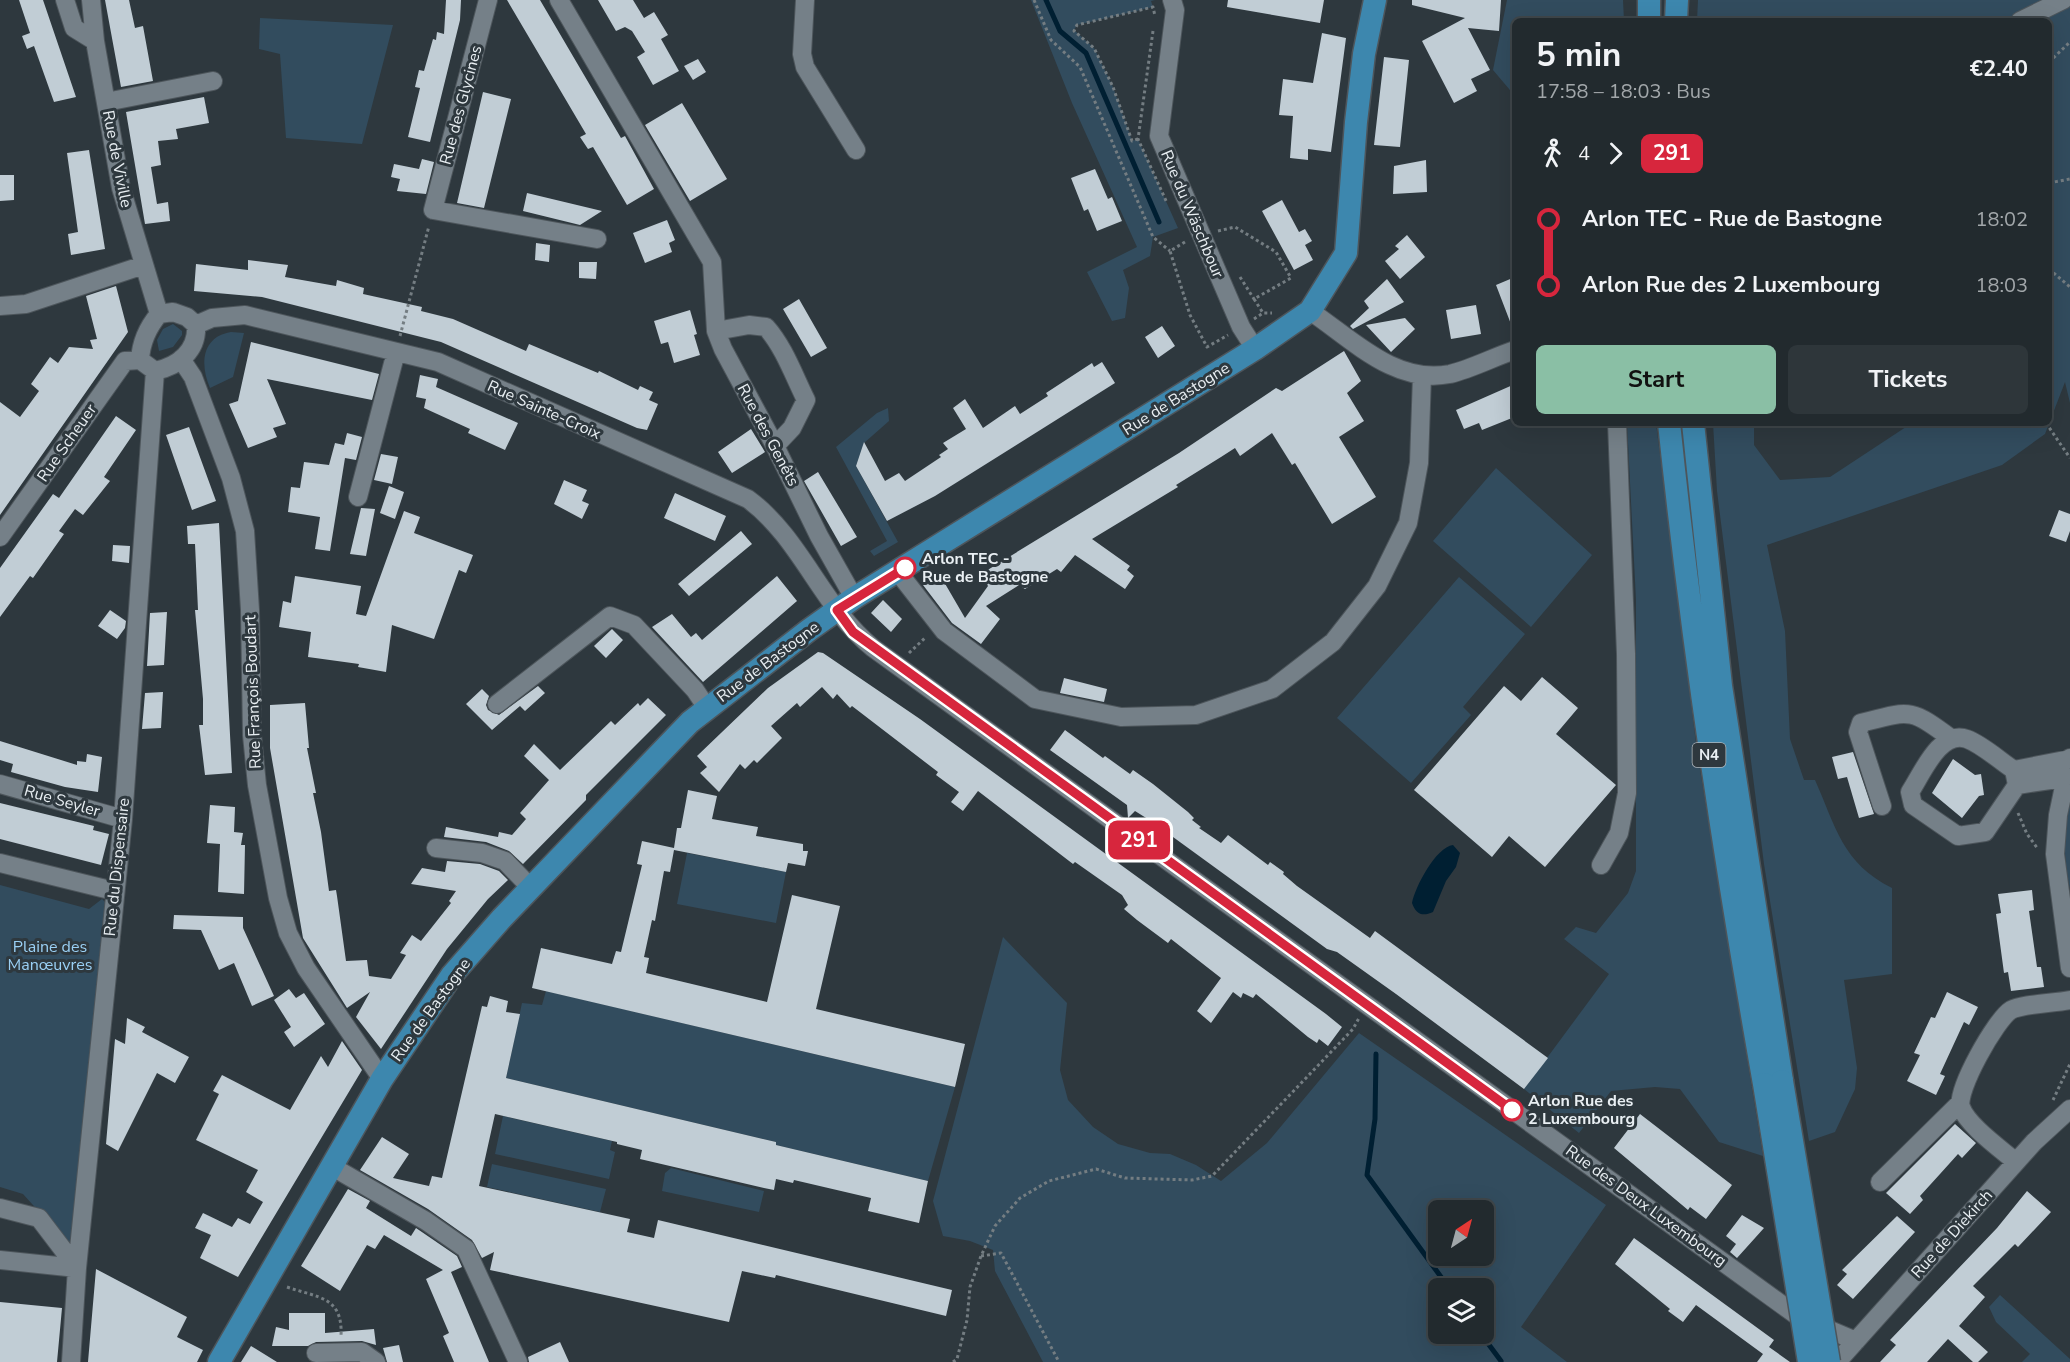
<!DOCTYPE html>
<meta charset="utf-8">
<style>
:root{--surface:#222a2e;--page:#2e363a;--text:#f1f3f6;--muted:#a2a7aa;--line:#3f464a;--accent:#8abfa5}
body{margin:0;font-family:"Nunito Sans",sans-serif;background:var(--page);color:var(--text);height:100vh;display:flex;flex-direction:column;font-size:22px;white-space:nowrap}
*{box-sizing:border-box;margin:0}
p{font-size:20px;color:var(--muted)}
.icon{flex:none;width:33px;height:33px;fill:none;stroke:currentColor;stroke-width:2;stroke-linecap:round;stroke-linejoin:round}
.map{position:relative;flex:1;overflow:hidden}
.side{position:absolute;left:1512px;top:18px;width:540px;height:408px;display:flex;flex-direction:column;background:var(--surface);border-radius:9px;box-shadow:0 6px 24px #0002,0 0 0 2px var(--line)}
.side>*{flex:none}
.badge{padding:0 12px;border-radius:9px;font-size:21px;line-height:39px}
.needle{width:39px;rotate:36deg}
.controls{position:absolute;left:1428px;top:1200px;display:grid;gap:12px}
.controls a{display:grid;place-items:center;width:66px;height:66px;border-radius:9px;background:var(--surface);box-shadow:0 6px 24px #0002,0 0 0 2px var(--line);font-size:30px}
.map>.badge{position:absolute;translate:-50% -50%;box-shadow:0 0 0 3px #fff}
.legs{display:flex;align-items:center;gap:9px;height:66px;padding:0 24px;font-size:20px}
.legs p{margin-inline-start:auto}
.overview{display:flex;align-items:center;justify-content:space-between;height:102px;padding:0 24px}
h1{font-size:33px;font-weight:700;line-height:45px}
.button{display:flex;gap:12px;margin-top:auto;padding:12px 24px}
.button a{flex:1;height:69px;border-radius:9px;background:var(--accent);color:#111;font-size:24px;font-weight:700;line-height:69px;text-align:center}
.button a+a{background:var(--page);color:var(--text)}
ul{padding:0 24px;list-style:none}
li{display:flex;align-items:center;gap:21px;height:66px;font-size:22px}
li i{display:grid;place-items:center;width:9px;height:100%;margin:0 8px;background:currentColor}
li i::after{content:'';width:15px;height:15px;margin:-8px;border:4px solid;border-radius:50%;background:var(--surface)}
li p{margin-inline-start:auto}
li:first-child i{background:linear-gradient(#0000 50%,currentColor 0)}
li:last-child i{background:linear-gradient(currentColor 50%,#0000 0)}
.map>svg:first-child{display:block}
.green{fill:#324c5e;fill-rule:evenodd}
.water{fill:#001f32}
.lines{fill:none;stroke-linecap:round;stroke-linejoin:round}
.stream{stroke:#001f32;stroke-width:5}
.building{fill:#c1cdd5}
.minor-casing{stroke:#4d555b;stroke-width:20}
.major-casing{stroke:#4d555b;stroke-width:25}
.path{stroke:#747d82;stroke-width:3;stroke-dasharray:3 3;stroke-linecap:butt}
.minor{stroke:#758088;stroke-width:18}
.major{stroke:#3d87ae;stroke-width:22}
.major-bridge-casing{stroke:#4d555b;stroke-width:25;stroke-linecap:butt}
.major-bridge{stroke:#3d87ae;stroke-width:22}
.line-1-casing{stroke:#fff;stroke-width:14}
.line-1{stroke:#d7263d;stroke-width:9}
.stop-1-dot{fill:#fff;stroke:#d7263d;stroke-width:3}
.labels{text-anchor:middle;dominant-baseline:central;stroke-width:6;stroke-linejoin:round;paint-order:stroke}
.shield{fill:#2e383e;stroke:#b1b8bd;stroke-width:1.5}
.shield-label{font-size:15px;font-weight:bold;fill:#e9eff3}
.street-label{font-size:16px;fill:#e9eff3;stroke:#2e383e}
.stop-label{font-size:16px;font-weight:bold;fill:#e9eff3;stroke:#2e383e;text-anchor:start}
.park-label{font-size:16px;fill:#9ad0f5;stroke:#2e383e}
</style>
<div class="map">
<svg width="2070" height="1362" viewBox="0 0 2070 1362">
<rect width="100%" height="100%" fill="#2e383e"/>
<path class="green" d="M1031,0H1155L1151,1L1153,7L1077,25L1074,30L1094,48L1113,87L1132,141L1138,139L1178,228L1153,237L1150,256L1123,270L1129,288L1125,318L1112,321L1087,272L1137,247L1072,103Z
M1507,0H1623L1624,21H1515V96L1493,70Z
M1698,0H2048L2007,21H1697Z
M2070,6V403L2065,382L2045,434L2002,465L1767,545L1785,631L1790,739L1804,780H1815C1836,827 1842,863 1892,888V974L1844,980L1857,1068L1855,1089L1835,1132L1809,1141L1764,864L1717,491L1713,423H1754V445L1780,480L1830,477L1912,423H2049V21H2040Z
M260,18L393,25L362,144L286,138L280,54L259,49Z
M173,324L182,331V335L173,347L159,351L157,340L163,329Z
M231,332L244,333L233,377L210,388C200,365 201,337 231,332Z
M888,408L889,421L864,443L856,466L898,542L874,556L870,551L887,541L836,447L877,413Z
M1627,423H1656L1697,751L1763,1156L1719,1142L1680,1089L1655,1087L1611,1091L1579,1133L1524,1089L1609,974L1564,939L1576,927L1596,933L1628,893L1636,871V600Z
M1496,468L1592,555L1531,627L1433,541Z
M1459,577L1525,634L1463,707L1471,715L1411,783L1337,718Z
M2070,797V889C2063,858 2063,828 2070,797Z
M687,853L786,872L776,923L677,904Z
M0,885L89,909L102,899L106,903L70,1246L23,1194L0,1187Z
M1003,937L1067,1003L1060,1070L1068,1100L1093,1127L1118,1144L1150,1153L1170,1154L1196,1165L1221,1181L1267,1143L1359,1033L1606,1205L1521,1327L1567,1362H1043L995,1271L993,1250L970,1241L943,1236L933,1201ZM1438,1210H1484V1256H1438ZM1438,1288H1484V1334H1438Z
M546,991L955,1087L928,1181L776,1145V1142L506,1078L522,1003L542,1005Z
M503,1116L612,1141L610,1150L615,1152L609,1179L495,1154Z
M492,1164L606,1189L600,1212L487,1187Z
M671,1168L764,1191L759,1212L662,1191L665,1173Z
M2000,1295L2070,1359V1362H2022L2030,1354L1996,1322L1989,1307Z"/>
<path class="water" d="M1453,845L1460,853L1456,867L1446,881L1433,912C1422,917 1416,914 1412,903C1415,887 1436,847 1453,845Z"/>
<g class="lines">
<path class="stream" d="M1046,0L1060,31L1086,53L1159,222
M1376,1054L1375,1119L1367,1175L1449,1288
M1481,1334L1501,1361"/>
</g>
<path class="building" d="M19,0H43L76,97L54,102L34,46L27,49L22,36L30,33Z
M105,0H129L135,28L143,26L153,81L121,87Z
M446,0H461L460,20L430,142L408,137L420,88L415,87L419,70L424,71L433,39L436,40L437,32L444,34Z
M507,0H540L621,138L625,136L654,189L627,205L593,147L588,149L580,137L586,134Z
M598,0H633L644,18L654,12L668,35L661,39L679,71L653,85L637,57L645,52L632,31L625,27L616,31Z
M1228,0H1324L1320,23L1227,7Z
M1412,0H1501L1499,31L1468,28L1490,70L1471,79L1477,91L1454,103L1422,41L1465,18L1412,5Z
M1322,33L1346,38L1331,152L1308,149V160L1290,158L1293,116L1279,115L1283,79L1313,83Z
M1384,57L1409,60L1400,147L1374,145Z
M698,59L706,72L693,80L684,66Z
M483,92L511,99L484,208L457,203Z
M204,97L209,123L176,129L178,139L158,141L161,165L151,167L157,204L168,202L170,221L145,224L126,112Z
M682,103L727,179L690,201L645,125Z
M89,150L105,249L71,255L68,234L78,232L67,153Z
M422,159L434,162L426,194L397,191L400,179L391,177L394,164L419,169Z
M1426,160L1427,192L1393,194L1394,166Z
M1095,169L1108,199L1112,197L1122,221L1097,231L1088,209L1084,211L1071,178Z
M0,175H14V200L0,201Z
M527,193L602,211L580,225L523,211Z
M1282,200L1299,232L1305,229L1312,241L1305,245L1313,260L1294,270L1262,211Z
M667,220L675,240L669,243L672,252L645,263L633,233Z
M1407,235L1425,257L1400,279L1385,261L1399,249L1395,246Z
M536,243L550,245L549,262L535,260Z
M248,260L288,265L285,277L336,286L337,280L364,288L363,294L422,307L421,311L453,319L526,351L529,344L598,373L599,371L638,390L640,386L653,392L649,400L658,404L647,430L637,428L441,342L262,297L194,291L196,264L248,270Z
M579,262H597L596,279L579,278Z
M1515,277V332H1514L1496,285Z
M1387,279L1404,302L1353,329L1350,326L1369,308L1364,301Z
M116,286L128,332L0,515V402L20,417L39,391L31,384L50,357L58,363L69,347L93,349L90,340L97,339L86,296Z
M799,299L827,348L811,357L783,309Z
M1476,305L1481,334L1451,339L1446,310Z
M690,310L697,334L694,335L700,355L674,363L668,342L661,344L654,321Z
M1405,318L1415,329L1391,352L1366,325Z
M1162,326L1175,346L1158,358L1145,337Z
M251,342L379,374L372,400L267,379L286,424L273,428L277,437L248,448L229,404L238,401Z
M1344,351L1361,381L1347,393L1364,421L1339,437L1376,497L1332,524L1295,463L1292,465L1272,433L1240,456L1235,448L1221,457L1176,485L1178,487L1092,539L1130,566L1127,570L1134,576L1125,589L1075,555L1061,572L1057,569L1025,589L1019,585L986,606L1000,619L981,644L952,623L923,585L940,575L965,618L988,586L981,574L1179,453L1276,388L1282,391Z
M1102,362L1115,383L935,496L887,521L856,466L864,442L885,481L899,473L905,481L941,457L939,455L948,449L943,443L966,429L953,408L965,399L983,428L1015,406L1020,414L1048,396L1046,393L1092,363L1094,367Z
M420,375L438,379L436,387L518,423L505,450L468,433L470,429L424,408L426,399L416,397Z
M1515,384V410L1510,412L1512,418L1482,430L1479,423L1464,429L1456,410Z
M116,416L136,430L104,477L110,481L83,515L75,509L59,531L64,534L33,578L30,576L0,617V568L53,494L59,498Z
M189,427L216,501L192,510L166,435Z
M751,429L765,452L732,473L718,452Z
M347,433L362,437L356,460L345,458L330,551L315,549L320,517L288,512L291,487L300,488L304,462L329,465L335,443L344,445Z
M381,454L398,457L392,484L374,480Z
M818,472L857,537L841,546L804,481Z
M564,480L587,490L582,501L589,504L582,519L554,504Z
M389,486L404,492L395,519L380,513Z
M675,493L726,516L715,541L664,518Z
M361,508L375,509L366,556L350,554Z
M2059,510L2070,514V531L2066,542L2049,536Z
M404,511L420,517L414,533L473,555L466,573L459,570L434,639L392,625L386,672L358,667L359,664L308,657L311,632L279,627L283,601L291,603L295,576L361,586L356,614L366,616Z
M219,523L232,773L205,775L199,725H203V699L195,610H198L195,544H188L187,526Z
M741,531L752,544L689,596L678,584Z
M113,545L130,546L129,563L112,561Z
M777,576L797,601L703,682L652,627L672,614L691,637L696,633L702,640Z
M883,600L902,619L891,632L871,613Z
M110,610L126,621L125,628L117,639L98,626Z
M167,612L164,665L147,666L150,613Z
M612,629L623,640L606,658L594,646Z
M818,652L823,653L920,719L1326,1014L1342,1027L1328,1046L1319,1039L1317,1043L1308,1037L1256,994L1253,998L1243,993L1241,998L1233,992L1211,1023L1197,1011L1221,978L1171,939L1168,943L1137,920L1124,909L1128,905L1122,895L1075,862L1073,864L978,791L963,811L951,802L959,792L936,775L938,772L852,706L850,708L837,694L833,699L822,687L800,707L797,703L771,726L782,738L757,763L754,760L745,769L740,764L719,792L700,773L707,767L697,756L768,688Z
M1542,677L1578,708L1556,734L1616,785L1545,867L1509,836L1492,857L1414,790L1504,686L1521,701Z
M1064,678L1107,689L1104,702L1060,693Z
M538,686L545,693L525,711L520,706L492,730L466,704L482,689L489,696L486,705L488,710L499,715Z
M163,692L161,728L142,729L145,693Z
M648,698L666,715L586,795V800L523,864L509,851L486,842L444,837L446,827L498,837L499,832L512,835L526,819L520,813L549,780L524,756L534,744L560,770L611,721L615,725L638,703L640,706Z
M305,703L309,748H307L316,793H313L321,832L329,891L336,890L337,896L346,961L367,960L369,976L391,979L406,955L400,953L412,935L421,941L451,903L449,901L456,891L411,884L422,868L445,872L447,861L480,864L499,871L508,880L488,899L447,949L381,1049L356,1017L370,992L347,1008L303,938L270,748V705Z
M1065,730L1103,758L1105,756L1130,774L1133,770L1153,784L1188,812L1194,818L1192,820L1201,827L1199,828L1221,843L1228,835L1268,865L1270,862L1284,872L1283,874L1297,886L1370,938L1375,931L1548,1058L1524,1089L1396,994L1337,952L1327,949L1151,821L1135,811L1128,818L1127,805L1050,750Z
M0,741L77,765V761L86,762L87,754L102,757L98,792L65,787L11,772L13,764L0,760Z
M1853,752L1874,814L1859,818L1847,777L1838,779L1832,757Z
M1953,759L1975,775L1981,774L1984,795L1979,796L1962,818L1932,793Z
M688,790L717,796L712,819L758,827L756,836L803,844V851H808L805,866L788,863L786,872L674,850L670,872L664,871L655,921L652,920L644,957L649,958L646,973L767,1002L792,895L840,906L816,1009L965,1044L955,1087L532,988L541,948L612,964L616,951L621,952L642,865L637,864L642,841L674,848L677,828H681Z
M0,803L94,826L93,830L109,834L101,865L0,839Z
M210,805L235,807L234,832L243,833L241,845H245L244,894L218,892L220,844L207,843Z
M2032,890L2034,910L2029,911L2037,967H2041L2044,987L2011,991L2008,972L2004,973L1996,914L2001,913L1998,894Z
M174,915L243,917V928L274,996L252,1006L234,963L219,970L201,930L173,929Z
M289,989L296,998L304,993L325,1024L294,1047L284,1032L291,1027L274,1000Z
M1947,992L1978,1007L1969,1025L1964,1022L1940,1074L1945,1076L1936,1095L1907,1081L1920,1055L1914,1053L1931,1017L1935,1018Z
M490,996L508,1001L506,1012L520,1014L506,1078L776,1142V1145L928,1181L919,1223L868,1211L871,1198L794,1180L793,1183L776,1179L774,1190L764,1188L640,1159L642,1150L617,1144V1142L495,1114L479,1186L630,1219L627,1232L654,1238L658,1220L952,1290L946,1316L776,1275L775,1278L742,1271L729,1322L490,1270L494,1252L482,1258L472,1240L428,1209L360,1170L382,1137L409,1154L393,1178L429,1186L432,1176L442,1178L482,1006L487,1007Z
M127,1018L145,1027L142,1032L189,1057L175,1083L157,1073L118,1151L106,1144L115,1039L125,1044Z
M342,1041L362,1070L238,1277L200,1258L211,1235L195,1228L203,1213L232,1227L238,1218L250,1224L263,1202L246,1192L258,1170L196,1140L219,1094L213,1091L222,1075L290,1110L321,1056L328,1067Z
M1640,1114L1732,1185L1706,1219L1690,1207L1688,1210L1614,1148Z
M1955,1124L1976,1143L1962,1158L1958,1154L1940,1174L1920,1196L1923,1200L1910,1214L1886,1193Z
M348,1189L370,1201L366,1208L411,1236L416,1228L457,1256L462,1267L451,1272L489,1362H454L443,1336L449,1333L426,1279L443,1270L384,1235L375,1249L367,1245L340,1291L301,1266Z
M2027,1191L2051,1212L2018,1247L2015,1244L1973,1286L1985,1297L1959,1326L1988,1352L1978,1362H1973L1948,1339L1927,1362H1880L1896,1345L1890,1340L1997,1228Z
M1742,1215L1764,1228L1737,1258L1730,1252L1736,1244L1726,1236Z
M1897,1216L1915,1232L1853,1299L1837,1285L1847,1274L1842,1270Z
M1634,1238L1774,1340L1769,1347L1790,1362H1757L1763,1354L1696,1305L1683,1322L1668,1311L1670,1309L1615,1264Z
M96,1269L187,1317L177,1337L203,1350L197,1362H88Z
M0,1302L62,1308L57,1362H0Z
M289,1313H325V1333L374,1329L376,1345L362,1341L316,1342L308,1346H272L276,1327L289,1330Z
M560,1342L569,1362H529L528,1357Z
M399,1345L403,1362H387L383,1348Z
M251,1346L277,1362H241Z"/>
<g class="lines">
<g class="minor-casing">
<path id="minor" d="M65,0L74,28L95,41
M91,0L95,41L121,188L159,314
M488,0L433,210L597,239
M559,0L712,262L716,331L723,349L775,446L819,536L854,598
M805,0L802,54L805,67L856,150
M1172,0L1175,10L1159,136L1241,327L1255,349
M2020,21L2063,0
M106,102L213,81
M0,306L26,304L144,265
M1310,311C1352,339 1395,385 1450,374C1471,369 1494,357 1515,350
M173,312L187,317L196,325C198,350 179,366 155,371L140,360C141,342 148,327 159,314Z
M196,325L212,318L245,315L438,362L748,499C801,538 822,607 873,648L1799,1317L1856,1341
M716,331L749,325L766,327C784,347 794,376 806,400L792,428L775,446
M181,359L193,377L231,478L245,531L250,610L252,735L257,785L278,898L288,933L306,968L382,1079
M358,497L396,352
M0,537L125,361L140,360
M898,572L944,631L1035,699L1121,717L1196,715L1272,689L1333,642L1377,586L1408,523L1419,463L1422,376
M497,704L610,616L634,625L695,690L707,708
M2070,758L2058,815L2055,854L2070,968
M2014,770L2070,759
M0,784L123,819
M2017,785L2014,770C2000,761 1983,745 1967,739C1940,729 1922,774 1910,792L1913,805L1958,836L1985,832L2017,785L2064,778
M1882,806L1858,732L1861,723C1911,710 1910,708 1952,739
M436,848L482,853L505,861L531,888
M0,863L114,891
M1601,865L1619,833L1627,793L1626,654L1617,423
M2016,1162C2001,1149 1967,1125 1961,1107C1955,1092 1996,1019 2011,1010C2022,1004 2055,1003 2070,1000
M331,1166L426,1221L466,1249L518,1362
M1880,1182L1959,1104
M0,1208L39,1218L77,1268
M0,1260L77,1268
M316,1353L362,1352L376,1362
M71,1362L77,1268L123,819L155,371
M1837,1362L2034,1142L2070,1109"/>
</g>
<g class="major-casing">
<path id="major" d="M1649,0V21
M1676,21L1677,0
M1669,423C1692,645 1725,864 1764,1084
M1693,423L1721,686L1782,1081
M219,1362L382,1079L452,975L502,918L690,722L809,630L854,598L1255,349L1310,311L1346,253L1356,122L1364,54L1375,0"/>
</g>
<path class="path" d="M1034,0L1051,40L1080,67L1153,237L1170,251
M1153,31L1138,139L1167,203
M2049,62L2070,42
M1138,139L1132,141L1113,87L1094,48L1074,31L1077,25L1153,7L1155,16
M2049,183L2070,179
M1218,231L1235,227L1276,252L1291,278L1254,299L1263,313H1272
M1185,242L1170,251L1190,315L1207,347L1228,335
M2049,269L2070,287
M1240,277L1254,299
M1254,319L1263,313
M400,336L429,226
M2046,423L2070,458
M909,653L926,637
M2018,813L2027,834L2038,849
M2053,1100L2070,1064
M981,1256L1001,1253L1059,1362
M287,1287C318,1298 343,1296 341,1336
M953,1362L957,1359L967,1320L970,1287L981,1256L995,1226L1020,1198L1049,1181L1096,1169L1125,1178L1192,1180L1212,1176L1353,1029L1359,1018"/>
<use href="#minor" class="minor"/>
<use href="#major" class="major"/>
<g class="major-bridge-casing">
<path id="major-bridge" d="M1782,1081L1829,1362
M1764,1084L1809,1362"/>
</g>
<use href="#major-bridge" class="major-bridge"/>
</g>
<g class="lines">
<g class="line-1-casing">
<path id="line-1" d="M905,568L837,610L853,632L1512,1110"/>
</g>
<use href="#line-1" class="line-1"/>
</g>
<g class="stop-1-dot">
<circle cx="905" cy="568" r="10"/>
<circle cx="1512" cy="1110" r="10"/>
</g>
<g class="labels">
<rect class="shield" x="1692.5" y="743" width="33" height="24" rx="4.5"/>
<g class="shield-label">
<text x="1709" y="755">N4</text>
</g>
<g class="street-label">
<text transform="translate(461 105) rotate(-75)">Rue des Glycines</text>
<text transform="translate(117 159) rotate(79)">Rue de Viville</text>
<text transform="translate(1192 214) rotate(67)">Rue du Wäschbour</text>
<text transform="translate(1176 399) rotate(-32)">Rue de Bastogne</text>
<text transform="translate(544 410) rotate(24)">Rue Sainte-Croix</text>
<text transform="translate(768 435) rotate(62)">Rue des Genêts</text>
<text transform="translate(67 443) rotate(-55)">Rue Scheuer</text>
<text transform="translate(768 662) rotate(-37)">Rue de Bastogne</text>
<text transform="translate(253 692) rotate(-92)">Rue François Boudart</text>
<text transform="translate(62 801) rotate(16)">Rue Seyler</text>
<text transform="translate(117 867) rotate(-84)">Rue du Dispensaire</text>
<text transform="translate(431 1010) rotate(-54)">Rue de Bastogne</text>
<text transform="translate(1646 1206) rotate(36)">Rue des Deux Luxembourg</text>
<text transform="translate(1952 1234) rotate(-48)">Rue de Diekirch</text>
</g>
<g class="stop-label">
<text x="922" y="559">Arlon TEC -<tspan x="922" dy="18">Rue de Bastogne</tspan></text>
<text x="1528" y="1101">Arlon Rue des<tspan x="1528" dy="18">2 Luxembourg</tspan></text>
</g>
<g class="park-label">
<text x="50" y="947">Plaine des<tspan x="50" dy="18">Manœuvres</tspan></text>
</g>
</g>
</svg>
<div class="controls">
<a><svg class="needle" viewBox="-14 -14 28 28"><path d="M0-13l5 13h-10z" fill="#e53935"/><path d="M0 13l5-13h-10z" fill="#a2a7aa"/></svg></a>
<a><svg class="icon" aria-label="layers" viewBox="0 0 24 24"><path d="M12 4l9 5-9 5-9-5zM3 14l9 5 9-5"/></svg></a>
</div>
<b class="badge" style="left:1139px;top:840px;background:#d7263d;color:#fff">291</b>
<section class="side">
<div class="overview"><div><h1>5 min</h1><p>17:58 – 18:03 · Bus</p></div><b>€2.40</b></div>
<div class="legs"><svg class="icon" aria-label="walk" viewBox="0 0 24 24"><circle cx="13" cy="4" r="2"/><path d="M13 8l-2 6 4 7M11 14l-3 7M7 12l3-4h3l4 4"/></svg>4<svg class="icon" aria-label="forward" viewBox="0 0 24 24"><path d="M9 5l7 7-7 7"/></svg><b class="badge" style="background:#d7263d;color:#fff">291</b></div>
<ul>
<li><i style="color:#d7263d"></i><b>Arlon TEC - Rue de Bastogne</b><p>18:02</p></li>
<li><i style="color:#d7263d"></i><b>Arlon Rue des 2 Luxembourg</b><p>18:03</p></li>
</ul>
<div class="button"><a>Start</a><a>Tickets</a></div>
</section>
</div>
